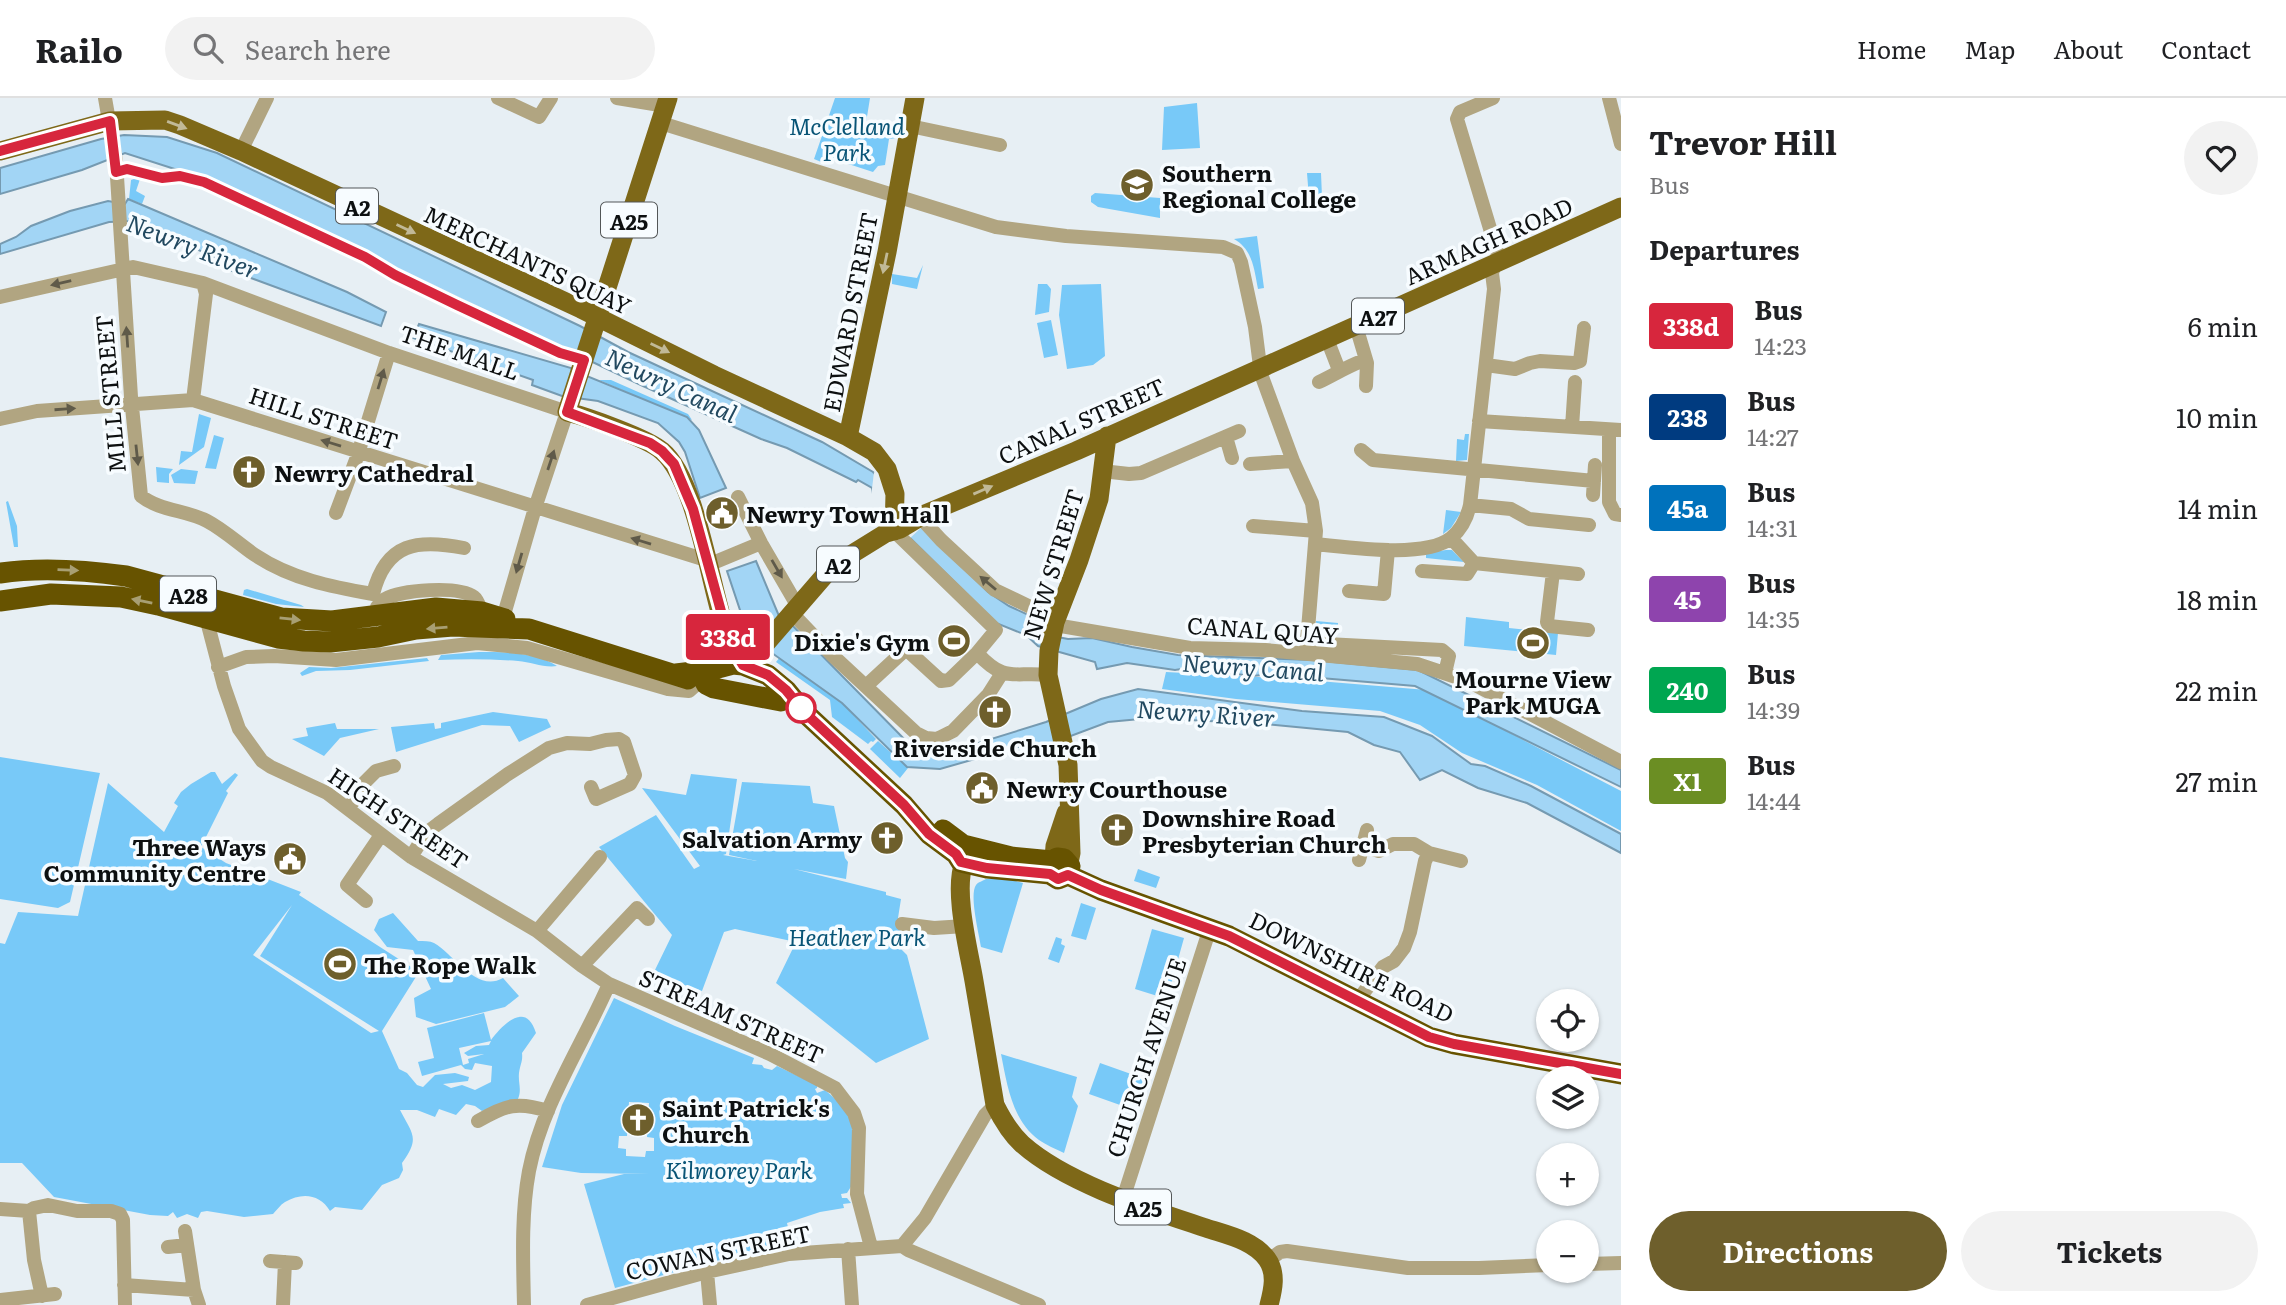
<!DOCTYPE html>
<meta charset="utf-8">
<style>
:root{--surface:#fff;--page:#f2f2f2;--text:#202124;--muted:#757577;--line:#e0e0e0;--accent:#6e5f2c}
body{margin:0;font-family:Literata,serif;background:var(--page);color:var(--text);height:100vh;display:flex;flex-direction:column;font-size:26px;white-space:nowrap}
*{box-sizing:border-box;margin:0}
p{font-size:23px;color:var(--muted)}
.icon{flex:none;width:38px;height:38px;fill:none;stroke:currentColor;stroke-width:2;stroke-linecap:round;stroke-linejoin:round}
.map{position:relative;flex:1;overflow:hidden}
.drawer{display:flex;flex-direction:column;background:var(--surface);width:665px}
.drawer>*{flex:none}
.badge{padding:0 14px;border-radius:5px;font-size:24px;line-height:46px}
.controls{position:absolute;left:1536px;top:891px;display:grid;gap:14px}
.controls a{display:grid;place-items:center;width:63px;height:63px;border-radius:50%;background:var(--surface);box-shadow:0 2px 5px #0004;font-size:35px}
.map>.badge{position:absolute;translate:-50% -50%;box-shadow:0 0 0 4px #fff}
h2{padding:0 28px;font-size:26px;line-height:63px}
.round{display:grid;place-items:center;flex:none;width:74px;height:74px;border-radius:37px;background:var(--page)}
.head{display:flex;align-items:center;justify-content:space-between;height:119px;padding:0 28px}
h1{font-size:33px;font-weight:700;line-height:52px}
.button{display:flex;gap:14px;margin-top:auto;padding:14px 28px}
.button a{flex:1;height:80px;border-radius:42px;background:var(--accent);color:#fff;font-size:28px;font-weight:700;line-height:80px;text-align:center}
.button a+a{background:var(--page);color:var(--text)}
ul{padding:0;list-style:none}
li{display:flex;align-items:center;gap:21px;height:91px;padding:0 28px}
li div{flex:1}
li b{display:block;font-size:26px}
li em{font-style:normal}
li .badge{min-width:77px;font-weight:700;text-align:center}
header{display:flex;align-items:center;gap:42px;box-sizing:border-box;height:98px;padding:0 35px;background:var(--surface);border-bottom:2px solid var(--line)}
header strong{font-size:33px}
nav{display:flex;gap:38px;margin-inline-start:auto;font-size:24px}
.search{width:490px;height:63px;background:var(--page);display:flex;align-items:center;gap:18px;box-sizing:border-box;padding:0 24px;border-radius:38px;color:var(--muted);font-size:26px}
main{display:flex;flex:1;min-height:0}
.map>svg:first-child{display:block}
.green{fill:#78c9f8;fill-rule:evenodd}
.water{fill:#a2d5f5;stroke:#759ab1;stroke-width:2}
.pier{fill:#e7eff4}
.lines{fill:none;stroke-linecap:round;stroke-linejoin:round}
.minor{stroke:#b1a581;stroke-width:14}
.major{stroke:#7e6818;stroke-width:19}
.highway{stroke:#675300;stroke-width:21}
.oneway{fill:#c1b997}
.oneway2{fill:#5f5a49}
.oneway3{fill:#a89f73}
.line-casing{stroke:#fff;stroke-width:16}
.line{stroke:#d7263d;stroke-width:10}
.stop-dot{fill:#fff;stroke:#d7263d;stroke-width:3.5}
.labels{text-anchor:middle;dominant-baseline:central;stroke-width:7;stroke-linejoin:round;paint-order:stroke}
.shield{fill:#f7fcff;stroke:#535758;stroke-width:2}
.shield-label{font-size:21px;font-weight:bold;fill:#0d1011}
.park-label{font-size:23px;font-style:italic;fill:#085476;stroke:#f7fcff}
.poi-label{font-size:23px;font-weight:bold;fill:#0d1011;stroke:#f7fcff;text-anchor:start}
.street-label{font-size:23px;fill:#0d1011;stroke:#f7fcff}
.water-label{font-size:24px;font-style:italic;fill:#224960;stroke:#f7fcff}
</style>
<header>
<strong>Railo</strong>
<div class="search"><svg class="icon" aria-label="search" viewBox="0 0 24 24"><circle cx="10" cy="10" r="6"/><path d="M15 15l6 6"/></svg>Search here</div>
<nav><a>Home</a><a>Map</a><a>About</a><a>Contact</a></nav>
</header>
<main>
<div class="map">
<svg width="1621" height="1207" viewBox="0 0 1621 1207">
<rect width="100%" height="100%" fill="#e7eff4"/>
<path class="green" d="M835,0H870L866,25L871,26L872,24L898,28L896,40L889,41L885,67L878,68L873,74L830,60H828L826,66L814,61Z
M1197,5L1200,50L1162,52L1164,9Z
M1307,75H1321L1322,99L1309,100Z
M137,80L140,81L136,93L145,98L142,106L129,101L131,82Z
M1095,95L1160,100V120L1098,109L1091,104V98Z
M1257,138L1264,190L1258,191C1254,171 1253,152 1234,141Z
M923,167L917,191L892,186V176L917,180Z
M1038,186H1047L1051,191L1049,214L1035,217Z
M1101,186L1105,258L1093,267L1067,271L1059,217L1062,187Z
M1051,222L1058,257L1044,260L1037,225Z
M599,282H611L688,316L692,322Z
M199,316L211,320L204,349L179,367L181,353L192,354Z
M1465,336H1469L1467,362L1456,363L1457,341L1464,342Z
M214,337L224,340L216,371L205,370Z
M156,369L173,371L169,376V385L157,384Z
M181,371L198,373L195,386L174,385L171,377Z
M8,403L17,428L18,449H14L6,404Z
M1446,412L1461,414L1451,430L1443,436Z
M1446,452H1452L1464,464L1426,460V455Z
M247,491L301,507L304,509L276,506L243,497L244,492Z
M1466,519L1509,524V530L1558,535L1556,557L1464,548Z
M1316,523L1338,525V535L1317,533Z
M479,554C503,554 537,554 557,568C544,570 531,564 518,563C491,561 465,561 438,562L441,557Z
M780,559L842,605L876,641L873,644L871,643L868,646L832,619L830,602L776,564Z
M427,560L429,563L350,572L316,573L302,578L300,575L309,569L331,570Z
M1166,574L1294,581L1427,592L1621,693V733L1537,687L1462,655L1420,627L1380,613L1236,601L1162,591Z
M493,614L547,621L551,629L519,644L510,628L482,627L396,654L391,629L434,625L435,631L441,630V625Z
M335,625L337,631H379L340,640L324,658L292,641L308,638L306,630Z
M878,643L908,670L900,680L870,651Z
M0,659L100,675L70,804L58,810L0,801Z
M211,674H215L222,686L235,675L238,677L226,693L228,695L201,749L226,765L301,794L299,797L419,874L382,933L399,971L407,975L417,987L423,989L435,977L455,975L469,979L468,983L443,986L451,990L462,987L475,992L491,984L492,968L475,965L472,972L465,971L461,967L422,978L418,964L434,960L427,930L484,915L491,942C502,927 526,902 536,935L522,955C523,963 520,967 519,975C518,985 522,991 518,1001L482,1013L475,1008L466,1006L456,1017L439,1011L435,1019L417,1012H400C413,1037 420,1040 402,1065L403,1072L399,1080L382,1087L362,1112L335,1109L330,1113C320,1096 302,1094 285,1104C280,1107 277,1112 273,1116L244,1119L207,1113L201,1114L198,1120L187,1116L177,1120L173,1114L168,1118L150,1117L54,1099L22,1065H0V845L5,846L18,814L78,818L108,685L164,734L178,708L174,705L181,694L191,686ZM292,807L260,858L379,933L371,935L253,857ZM491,943L489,947L476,948L464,955L468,958L484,956L468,961L469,965L463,967L459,950Z
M691,676L737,681L726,756L723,757L757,763L729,757L742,684L810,688L813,705L834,708L845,760L848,764L846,781L794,771L886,794V797L901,801L898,820L904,822L900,850L907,857L929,941L876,965L776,885L796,844L735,831L724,834L702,893L684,887L678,904L669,901L677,885L654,874L672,837L599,749L656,717L694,771L700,768L642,690L686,697Z
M1138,771L1160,779L1156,790L1134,783Z
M986,781H1008L1023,785L1002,855L981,849C979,836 969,797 976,787C978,784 983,783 986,781Z
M1081,805L1096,810L1086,842L1071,838Z
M393,815L418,843C424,843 430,843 434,845C455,857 476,895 503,880L519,898L505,909L436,926L416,919L414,900L431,891L413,852L387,849L374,832L379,821Z
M1152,831L1184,840L1167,901L1135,891Z
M1056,839L1062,841L1061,846L1065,848L1059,865L1048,861Z
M614,900L675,928L754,960L752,966L762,967L764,970L772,972L777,968L817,987V990L815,991L817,995L825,992C837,1002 848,1012 852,1028V1087L847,1095L841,1096L842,1100H847L851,1105L843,1106L844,1110L820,1114L787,1125L791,1143L615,1190L584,1086L624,1076H649L581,1075L542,1069L562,1007ZM629,1004L649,1005L647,1039L654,1040V1053H646L645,1059L626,1058V1051L618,1050L619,1038H627Z
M1001,956L1077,979L1072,999L1078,1008L1064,1055C1056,1051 1046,1047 1039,1042C1012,1023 1007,986 1001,956Z
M1100,965L1148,982L1137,1013L1089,996Z"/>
<path class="water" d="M124,37L167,39L217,55L580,228L628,254L822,344L873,374L922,429L988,494L1009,508L1035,520L1042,536L1068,541L1092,540L1132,549L1178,557L1312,562L1418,572L1621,672V689L1415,588L1273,576L1252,578L1188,570L1175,572L1127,565L1097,571L1095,564L1038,548L1026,537L996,525L909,439L873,396L872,390L858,382L856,384L787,350L761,341L643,288L212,83L125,55L82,72L0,96V70L101,41Z
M128,101L347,194L386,214L381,228L221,169L223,163L134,123L109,124L0,156V146L16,139L31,128L70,113L108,103L125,106Z
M419,226L571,270L572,272L687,319L699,332L726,390L700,400L685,354L679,344L658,325L598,303L562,298L532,287L533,282L413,240Z
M756,463L779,518L793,528L914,651L946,655L1046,624L1101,601L1138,591L1302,613L1384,619L1432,638L1471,666L1485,668L1531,688L1621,736V755L1527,705L1478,690L1442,672L1420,682L1400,654L1374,647L1348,634L1266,626L1151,620L1108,624L1052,645L1017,649L940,671L907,669L842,605L758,545L743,521L727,473Z"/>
<path class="pier" d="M874,374L881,377L912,412L923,428L908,442L871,399Z"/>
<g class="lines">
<path class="minor" d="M105,0L116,63L131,299L141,398C160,413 186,412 207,423C224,432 239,446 255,457C291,481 332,489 373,496
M498,0L539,19L551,0
M617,0L666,8
M1609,0L1621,46
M661,25L996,129L1066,138L1223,149L1237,155L1241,164L1255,229L1261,276L1293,363L1312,405L1316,433L1306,556
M910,28L1000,47
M241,53L267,0
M0,199L133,169L203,185L389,255L567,314L535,410L501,527
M1356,228L1367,265L1366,288
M1327,241L1339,272
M1486,267L1515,271L1530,265L1540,263L1574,265L1580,263L1584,230
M1319,284C1334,277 1346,269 1362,263
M193,302L206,196L203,185
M0,321L37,313L193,302L706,462
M1479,323L1621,332
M1572,329L1575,284
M1609,332V404L1615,416L1621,417
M1226,339L1232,360
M1361,352L1373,362L1594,383
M1250,366L1293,363
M1102,373L1129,376L1141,375L1239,333
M1593,397L1595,367
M738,399L761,445
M1470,407L1511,411L1529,421L1589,427
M336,415L357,359L389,255
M920,419L941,442L995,492L1047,517L1061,528L1190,550L1265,552L1417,566L1468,583L1621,664
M1253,428L1316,433
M1451,440L1474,465L1578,476
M1315,446C1347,449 1425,461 1451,440C1462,431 1467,420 1470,407L1494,191L1492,175L1498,157L1457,21L1460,14L1493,0
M708,467L761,445L797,507
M1422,473L1467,476L1474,465
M1553,474L1547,524L1549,528L1588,532
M1349,493L1384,496L1388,452
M373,496C386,444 418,441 464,450
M377,509C379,507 381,503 385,501C401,492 458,487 474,499C478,502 480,510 482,514
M791,514L831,556L916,635L926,640L937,641L953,633L988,597L1002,575
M211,515L208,527L224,588L239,631L262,663L271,669L327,695L411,759L537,833L582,868L609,886L770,956L835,990L854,1015L859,1030L857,1096L871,1149
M1307,545L1442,552L1449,558L1445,575
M977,555C1006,586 1013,573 1048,577
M218,569L246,559L274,558L336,562L477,545L527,550L668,591L689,593L698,585V575
M866,588L906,551L941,583L949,582L977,555L996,532L894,433
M349,710L365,684L376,673L394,668
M1363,748L1379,753L1393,746H1414L1429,755L1461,763
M411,759L426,735L438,726L508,676L549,650L567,645L590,646L606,642L619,641L624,644L635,677L630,686L596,701L591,689
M1359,762L1367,732
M366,803L347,787L381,737
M902,826L934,830L965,828
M537,833L600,759
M582,868L637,810L648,821
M1358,902L1383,869L1394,863L1404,850L1410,834L1425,763L1429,755
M478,1023C506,1007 517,1003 548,1013
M1123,1101L1210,830
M0,1111L29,1113L34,1110L48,1107L77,1113H111L120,1116L123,1122L125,1207
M29,1113L34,1162L42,1198
M185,1133L194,1192L199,1207
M902,1148L925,1120L985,1017L995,1007
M902,1148L908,1152L1039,1207
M168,1149L187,1147
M848,1151L852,1207
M1269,1162L1280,1154L1287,1153L1408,1170H1479L1549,1167
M270,1163L296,1165
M1587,1166L1621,1165
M707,1174L710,1207
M124,1187L194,1192
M0,1202L55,1196
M283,1207L285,1164
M524,1207C523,1163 521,1116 529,1073C542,1006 582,948 609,886
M587,1207L707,1174L789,1156L902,1148"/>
<path class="major" d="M668,0L567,314C588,319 647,340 662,353C698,383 711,496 729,544C732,552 738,560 743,567L761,551L825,477L844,461L886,435L900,431L925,416L1076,353L1621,109
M0,53L110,23L165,22L180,27L241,53L581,211L714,277L848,339L874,354L887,371L895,396L894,433
M848,339L887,154L915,0
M1054,761L1055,748L1066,715
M964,765C953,793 969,853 974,883C981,924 988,966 995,1007C1002,1021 1010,1035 1022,1046C1067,1086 1149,1111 1206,1130C1227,1137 1253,1142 1267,1161C1277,1175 1273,1192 1269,1207
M1069,765L1071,755L1068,667L1048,577L1049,553L1055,524L1079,462L1099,401L1107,338"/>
<path class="highway" d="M0,475C42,469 84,472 126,478L281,520L332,523L436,510L482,514L505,521
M0,503L51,496L121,499L158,507L278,540L304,543L330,544L378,539L416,531L453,528L529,531L688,581
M676,576L710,572L733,566L743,567L768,577L786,592L804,614L904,707L929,736L956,756L961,764L987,770L1050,776L1058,781L1068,777L1101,792L1229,838L1429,939L1454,946L1621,976
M706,586L714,590L781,603
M943,732L963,747L1011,759L1052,763L1057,760L1064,761L1070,768L1068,777"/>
</g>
<defs><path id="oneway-solid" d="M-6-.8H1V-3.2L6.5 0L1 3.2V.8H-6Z" transform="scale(1.75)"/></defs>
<g class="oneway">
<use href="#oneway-solid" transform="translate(177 27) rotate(20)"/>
<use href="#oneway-solid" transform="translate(406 131) rotate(25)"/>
<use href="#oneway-solid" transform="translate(885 165) rotate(102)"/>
<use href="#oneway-solid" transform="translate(660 250) rotate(26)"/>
<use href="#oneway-solid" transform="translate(983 392) rotate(-23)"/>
</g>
<g class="oneway2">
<use href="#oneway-solid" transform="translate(61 185) rotate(167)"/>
<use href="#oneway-solid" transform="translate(127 239) rotate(-94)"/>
<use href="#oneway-solid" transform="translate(381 281) rotate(-73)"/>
<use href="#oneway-solid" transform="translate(65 311) rotate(-4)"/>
<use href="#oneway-solid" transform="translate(331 345) rotate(-163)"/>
<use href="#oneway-solid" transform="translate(137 357) rotate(84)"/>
<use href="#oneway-solid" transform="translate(551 362) rotate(-72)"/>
<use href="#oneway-solid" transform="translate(641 443) rotate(-163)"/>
<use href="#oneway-solid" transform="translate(519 465) rotate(106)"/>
<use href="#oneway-solid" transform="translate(777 471) rotate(60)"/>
<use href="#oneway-solid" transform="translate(988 485) rotate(-140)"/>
</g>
<g class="oneway3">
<use href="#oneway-solid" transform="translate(68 472) rotate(2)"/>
<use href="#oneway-solid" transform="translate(142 503) rotate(-169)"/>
<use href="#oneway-solid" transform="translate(290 521) rotate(6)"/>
<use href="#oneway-solid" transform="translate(437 530) rotate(175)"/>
</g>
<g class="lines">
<g class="line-casing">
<path id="line" d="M0,53L110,23L116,74L127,71L162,80L180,78L204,84L365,159L395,177L457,207L560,255L584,262L567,314L650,345L662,353L674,366L693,411L730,546L743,567L768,577L786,592L804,614L904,707L929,736L956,756L961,764L987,770L1050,776L1058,781L1068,777L1101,792L1229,838L1429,939L1454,946L1621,976"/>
</g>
<use href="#line" class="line"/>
</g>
<defs>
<g id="university-disc" transform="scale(1.75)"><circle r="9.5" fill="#6e5f2c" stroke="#f7fcff"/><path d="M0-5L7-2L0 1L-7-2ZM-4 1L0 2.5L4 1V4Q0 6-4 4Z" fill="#fff"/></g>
<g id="church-disc" transform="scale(1.75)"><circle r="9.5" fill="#6e5f2c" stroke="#f7fcff"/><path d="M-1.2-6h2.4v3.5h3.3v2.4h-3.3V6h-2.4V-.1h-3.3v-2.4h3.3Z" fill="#fff"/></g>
<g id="civic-disc" transform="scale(1.75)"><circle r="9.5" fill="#6e5f2c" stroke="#f7fcff"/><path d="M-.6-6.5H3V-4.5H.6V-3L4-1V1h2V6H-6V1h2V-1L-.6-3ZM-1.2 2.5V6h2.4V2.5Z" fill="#fff"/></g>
<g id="stadium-disc" transform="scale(1.75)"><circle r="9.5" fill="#6e5f2c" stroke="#f7fcff"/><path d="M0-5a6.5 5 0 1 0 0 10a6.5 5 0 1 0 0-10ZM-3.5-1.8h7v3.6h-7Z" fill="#fff"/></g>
</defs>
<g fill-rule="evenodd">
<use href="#university-disc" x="1137" y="87"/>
<use href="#church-disc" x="249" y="374"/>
<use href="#civic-disc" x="722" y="415"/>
<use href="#stadium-disc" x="954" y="543"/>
<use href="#stadium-disc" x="1533" y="545"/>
<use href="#church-disc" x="995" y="614"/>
<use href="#civic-disc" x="982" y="690"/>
<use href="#church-disc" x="1117" y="732"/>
<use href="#church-disc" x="887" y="740"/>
<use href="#civic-disc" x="290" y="761"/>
<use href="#stadium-disc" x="340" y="866"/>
<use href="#church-disc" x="638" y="1022"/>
</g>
<circle class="stop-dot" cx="801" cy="610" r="14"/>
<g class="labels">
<g class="shield">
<rect x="336" y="90.5" width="42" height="35" rx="5"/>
<rect x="601" y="104.5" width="56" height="35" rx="5"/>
<rect x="1352" y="200.5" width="52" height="35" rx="5"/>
<rect x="817" y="448.5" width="42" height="35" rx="5"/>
<rect x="160" y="478.5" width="56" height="35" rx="5"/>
<rect x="1115" y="1091.5" width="56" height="35" rx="5"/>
</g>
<g class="shield-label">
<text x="357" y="108">A2</text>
<text x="629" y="122">A25</text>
<text x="1378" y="218">A27</text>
<text x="838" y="466">A2</text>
<text x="188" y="496">A28</text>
<text x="1143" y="1109">A25</text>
</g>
<g class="park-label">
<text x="847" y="27">McClelland<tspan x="847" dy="26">Park</tspan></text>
<text x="857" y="838">Heather Park</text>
<text x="739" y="1071">Kilmorey Park</text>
</g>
<g class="poi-label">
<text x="1162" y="74">Southern<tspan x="1162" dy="26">Regional College</tspan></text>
<text x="274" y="374">Newry Cathedral</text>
<text x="746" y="415">Newry Town Hall</text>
<text x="930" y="543" text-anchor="end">Dixie's Gym</text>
<text x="1533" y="580" text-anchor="middle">Mourne View<tspan x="1533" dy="26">Park MUGA</tspan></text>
<text x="995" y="649" text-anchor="middle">Riverside Church</text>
<text x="1006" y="690">Newry Courthouse</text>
<text x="1142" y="719">Downshire Road<tspan x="1142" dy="26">Presbyterian Church</tspan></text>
<text x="862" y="740" text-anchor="end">Salvation Army</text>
<text x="266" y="748" text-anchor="end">Three Ways<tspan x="266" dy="26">Community Centre</tspan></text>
<text x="364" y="866">The Rope Walk</text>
<text x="662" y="1009">Saint Patrick's<tspan x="662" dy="26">Church</tspan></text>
</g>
<g class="street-label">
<text transform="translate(1488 142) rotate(-24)">ARMAGH ROAD</text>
<text transform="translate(528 161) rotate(25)">MERCHANTS QUAY</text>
<text transform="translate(849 214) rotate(-79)">EDWARD STREET</text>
<text transform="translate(460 253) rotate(19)">THE MALL</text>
<text transform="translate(109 296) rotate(-95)">MILL STREET</text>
<text transform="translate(324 319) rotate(18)">HILL STREET</text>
<text transform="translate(1081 322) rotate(-24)">CANAL STREET</text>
<text transform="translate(1052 466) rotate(-73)">NEW STREET</text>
<text transform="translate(1263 531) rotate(4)">CANAL QUAY</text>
<text transform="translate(399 719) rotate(34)">HIGH STREET</text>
<text transform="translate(1352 868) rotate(26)">DOWNSHIRE ROAD</text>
<text transform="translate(732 917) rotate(24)">STREAM STREET</text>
<text transform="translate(1145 959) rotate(-72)">CHURCH AVENUE</text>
<text transform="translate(718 1153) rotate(-12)">COWAN STREET</text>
</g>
<g class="water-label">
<text transform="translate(193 147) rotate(21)">Newry River</text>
<text transform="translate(672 286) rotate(25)">Newry Canal</text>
<text transform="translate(1253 568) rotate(4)">Newry Canal</text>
<text transform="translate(1206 614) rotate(4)">Newry River</text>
</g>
</g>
</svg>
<div class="controls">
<a><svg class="icon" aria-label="locate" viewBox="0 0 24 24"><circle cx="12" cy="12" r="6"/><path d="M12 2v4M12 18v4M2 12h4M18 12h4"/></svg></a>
<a><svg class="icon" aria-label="layers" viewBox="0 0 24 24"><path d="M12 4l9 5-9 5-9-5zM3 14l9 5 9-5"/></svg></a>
<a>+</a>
<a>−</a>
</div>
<b class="badge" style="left:728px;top:539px;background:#d7263d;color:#fff">338d</b>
</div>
<section class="drawer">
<div class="head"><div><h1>Trevor Hill</h1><p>Bus</p></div><a class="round"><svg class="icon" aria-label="heart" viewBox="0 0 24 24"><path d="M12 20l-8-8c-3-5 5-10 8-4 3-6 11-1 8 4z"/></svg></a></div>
<h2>Departures</h2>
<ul>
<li><span class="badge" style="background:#d7263d;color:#fff">338d</span><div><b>Bus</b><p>14:23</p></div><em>6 min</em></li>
<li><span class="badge" style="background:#003b80;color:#fff">238</span><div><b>Bus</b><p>14:27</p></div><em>10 min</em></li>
<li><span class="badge" style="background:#0072bc;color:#fff">45a</span><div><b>Bus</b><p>14:31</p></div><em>14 min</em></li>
<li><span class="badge" style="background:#8e44ad;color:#fff">45</span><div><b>Bus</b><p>14:35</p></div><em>18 min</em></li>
<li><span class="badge" style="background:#00a651;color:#fff">240</span><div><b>Bus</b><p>14:39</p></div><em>22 min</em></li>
<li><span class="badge" style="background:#6b8e23;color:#fff">X1</span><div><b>Bus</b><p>14:44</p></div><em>27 min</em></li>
</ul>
<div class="button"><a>Directions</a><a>Tickets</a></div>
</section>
</main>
